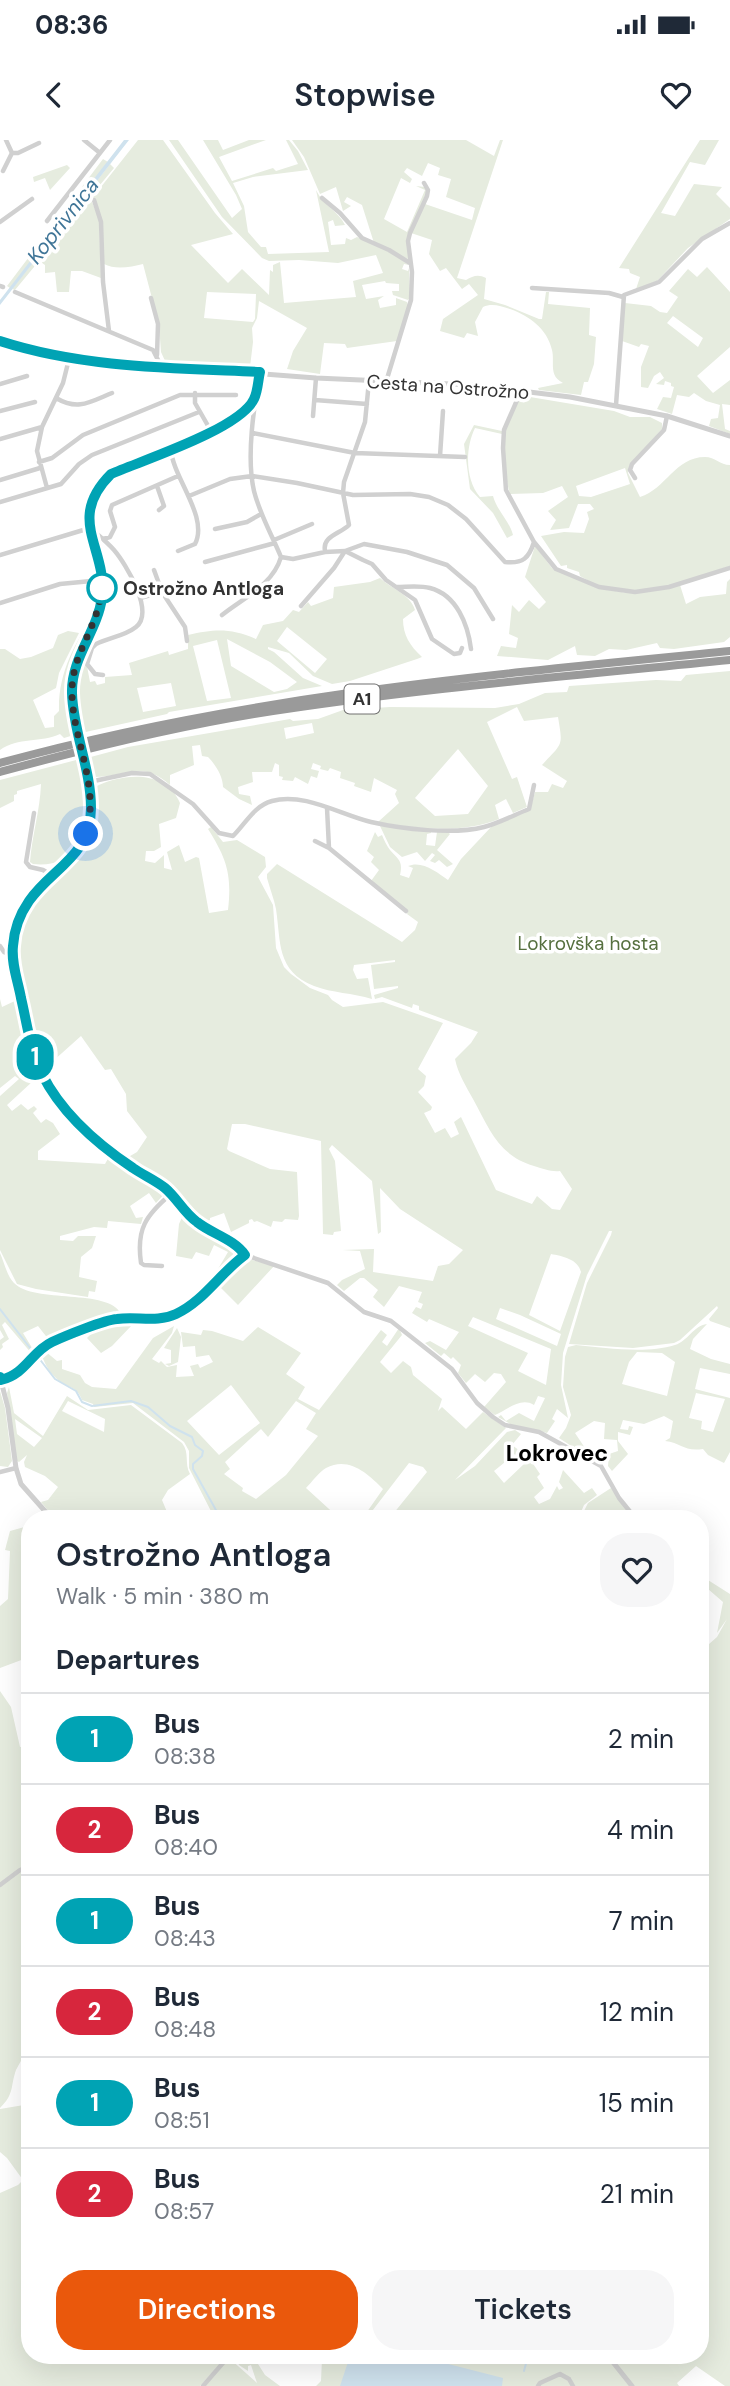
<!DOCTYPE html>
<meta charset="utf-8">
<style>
:root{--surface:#fff;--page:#f6f6f7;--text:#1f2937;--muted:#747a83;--line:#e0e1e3;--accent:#ea580c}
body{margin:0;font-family:"DM Sans",sans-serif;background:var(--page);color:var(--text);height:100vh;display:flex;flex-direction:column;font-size:26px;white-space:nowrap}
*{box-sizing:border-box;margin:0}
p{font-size:23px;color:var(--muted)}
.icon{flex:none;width:38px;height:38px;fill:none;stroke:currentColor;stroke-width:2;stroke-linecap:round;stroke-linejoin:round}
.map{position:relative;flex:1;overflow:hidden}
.panel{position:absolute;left:21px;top:1370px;width:688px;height:854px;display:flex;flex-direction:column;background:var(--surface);border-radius:28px;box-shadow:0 7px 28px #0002}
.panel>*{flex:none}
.badge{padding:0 14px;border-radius:23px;font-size:24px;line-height:46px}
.you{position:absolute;width:35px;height:35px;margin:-18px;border:5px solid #fff;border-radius:50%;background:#1a73e8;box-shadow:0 0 0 10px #1a73e833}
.map>.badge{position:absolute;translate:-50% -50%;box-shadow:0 0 0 4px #fff}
h2{padding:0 35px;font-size:26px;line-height:63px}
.round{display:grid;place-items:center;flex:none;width:74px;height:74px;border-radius:28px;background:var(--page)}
.headline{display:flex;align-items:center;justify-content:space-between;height:119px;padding:0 35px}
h1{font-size:33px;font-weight:600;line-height:52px}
.button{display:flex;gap:14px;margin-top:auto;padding:14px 35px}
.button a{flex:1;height:80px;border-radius:28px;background:var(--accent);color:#fff;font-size:28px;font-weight:600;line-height:80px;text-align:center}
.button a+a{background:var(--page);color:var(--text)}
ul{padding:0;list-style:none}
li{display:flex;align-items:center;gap:21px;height:91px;padding:0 35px;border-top:2px solid var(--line)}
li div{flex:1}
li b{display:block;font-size:26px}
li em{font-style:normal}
li .badge{min-width:77px;font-weight:700;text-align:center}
.status{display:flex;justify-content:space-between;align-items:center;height:49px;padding:0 35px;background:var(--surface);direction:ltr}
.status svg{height:19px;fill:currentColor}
header{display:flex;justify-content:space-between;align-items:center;height:91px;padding:0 35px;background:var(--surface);font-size:32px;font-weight:600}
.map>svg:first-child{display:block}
.green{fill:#e6ecdf;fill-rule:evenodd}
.water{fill:#cfe2ee}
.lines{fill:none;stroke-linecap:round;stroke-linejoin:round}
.stream{stroke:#cfe2ee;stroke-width:2}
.minor{stroke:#d0d0d0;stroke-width:4.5}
.tertiary{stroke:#d0d0d0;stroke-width:5}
.motorway{stroke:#9a9a9a;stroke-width:8}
.minor-bridge{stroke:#d0d0d0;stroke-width:4.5}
.line-casing{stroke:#fff;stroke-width:16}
.line{stroke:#00a3b4;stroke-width:10}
.walk{stroke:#333;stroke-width:7;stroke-dasharray:0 12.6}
.stop-dot{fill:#fff;stroke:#00a3b4;stroke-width:3.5}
.labels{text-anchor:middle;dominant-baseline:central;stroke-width:7;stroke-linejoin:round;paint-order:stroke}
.shield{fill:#fff;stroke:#707070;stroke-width:2}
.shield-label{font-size:18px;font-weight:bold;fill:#333}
.street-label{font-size:19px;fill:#333;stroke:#fff}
.stop-label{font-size:19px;font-weight:bold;fill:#333;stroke:#fff;text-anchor:start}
.park-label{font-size:19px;fill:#56703f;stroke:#fff}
.water-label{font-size:21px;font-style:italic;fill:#3f7597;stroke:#fff}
.quarter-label{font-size:23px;font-weight:bold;fill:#000;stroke:#fff}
</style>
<div class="status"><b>08:36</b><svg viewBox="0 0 49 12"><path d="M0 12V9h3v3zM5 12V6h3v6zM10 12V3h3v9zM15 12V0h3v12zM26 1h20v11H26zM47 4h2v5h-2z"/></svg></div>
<header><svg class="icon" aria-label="back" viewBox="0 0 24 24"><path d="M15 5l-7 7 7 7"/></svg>Stopwise<svg class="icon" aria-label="heart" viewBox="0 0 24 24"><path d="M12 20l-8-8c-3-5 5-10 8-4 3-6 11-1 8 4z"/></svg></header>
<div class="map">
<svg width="730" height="2246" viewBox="0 0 730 2246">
<rect width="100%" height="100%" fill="#fff"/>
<path class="green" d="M138,0H163L215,73L233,94L191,105L228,143L242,129L269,155L270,130L273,132V125L280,122L284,163L356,157L353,141L383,133L376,115L338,123L299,120L269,121L262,118L222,77L169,0H178L232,78L242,69L236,55L203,0H218L223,10L249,0H266L219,17L232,41L273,28L276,31L298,24L286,0H289L298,11L308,30L253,37L233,43L244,66L248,92L261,107H266L268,114L329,112L316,50C323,65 338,71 345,85L335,86L333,80L328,82L331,105L345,104L346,98L351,100L357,97L386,109L409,125L404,124L402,129L408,131L409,128L410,158L408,160L393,155L392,151H399V144L386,143L385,141L362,145L366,159L384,156L378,160L380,168L396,165V158L407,162L408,165L397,201L347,208L345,204L324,203L320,234L287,229L293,211L307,188L259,161L257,178L252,188L253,202L250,227L166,223L161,212L159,185L143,124C131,127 115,130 104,124L101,82L93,57ZM207,152L256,154L255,179L253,182L204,178Z
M292,0H466L494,16L500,0H503L457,138L466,140C473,136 478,134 486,138L484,159L505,165L539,179H542L546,152H549L548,164L590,168L589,195L596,197L594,224L588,242H584L581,255L539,250L538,248L563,243C548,236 555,222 552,210C547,188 529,176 510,169C500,166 492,163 483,167L475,182L478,196L467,193L464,198L440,191L443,179L478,155L469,144L462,149L446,128L440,131L429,114L432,100L411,93L425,64L472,80L475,68L446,57L451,39L438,35L440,28L428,23L422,36L407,28L404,32L412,39L410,43L401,38L384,79L407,92L425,50L416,46L425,47L427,51L408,95V119L374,103L362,65L347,57L344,62L351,66L343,71L336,47L320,54L304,17Z
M700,0H719L705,25L690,22L661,73L675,76L694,44L722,47L716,54L730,68V79L688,108L657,141L636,149L640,137L630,133L629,129L619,128Z
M103,19L108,22L10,148L7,146Z
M110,24L114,28L90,57L99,79L101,138L82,131H71L69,152H57L55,132L45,133V125L39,121L15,150L12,149Z
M67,25L70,28L50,50L45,38L34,42L33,37Z
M707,127L730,152V207L697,236L713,253L730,240V265L722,264L725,289L730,291V294L709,286L711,279L718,278L720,265L706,261L694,253L689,257L677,255L672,274L657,269L663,257L671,258L674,247L671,246V243L665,241L664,245L656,244L664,238L660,232L654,236L648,248L641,247V227L649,206L641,204L639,207L622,201L625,163L651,166L660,172L667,173L678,157L669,151L688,129L697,137ZM673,176L703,198L698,207L667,183Z
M524,256L614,271L630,277H650L662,283V289L629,326L628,333L640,357C666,349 675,317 705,317C715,317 720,325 730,325V426C689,439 643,460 599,446C593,444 586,439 580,436L579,432L567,428V425L561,426L541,396L564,392L584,393L589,379L587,372L594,369L590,364H578L569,388L550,390L556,380L548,371L568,357L562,346L543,353L510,354C505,336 500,307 506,288C509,278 516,268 520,258ZM625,328L630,344L591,357L579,356L576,346Z
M474,285L502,291V294L475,288C465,308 465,340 480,357L493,356C497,371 509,380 513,395L507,398L493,373L470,349L464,304Z
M535,406L552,428L598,448L627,453L680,445L686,464L700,457L726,454L727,442L730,439V497L724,502L674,509L660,508L657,503L626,510L609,509L595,516L577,515L575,506L548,520L497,516L501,506L516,508L518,498L509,494L512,465L519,472L529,460L539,469L546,462L525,437Z
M380,438C392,449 410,454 415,470L403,479C403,495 410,506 422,517L417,519L350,541L332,544L313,536L289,513L268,507V509L274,512L303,538L322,546L169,572L167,574L81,593C73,561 72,533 87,504C90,498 91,494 96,490L98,492L86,521L90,542L95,541L97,545L105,543V537L132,535L129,523L168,511L169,515L188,509V495C215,489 230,488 256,499L263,485L283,481L293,470L299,472L308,462L311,466L333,458L334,447L370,442ZM287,487L327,519L315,533L277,501ZM227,499L270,522L297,542L287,549L274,552L231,526ZM217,500L231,558L207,561L193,506ZM171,543L176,566L143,572L137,548Z
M95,472L71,534L68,557L74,595L64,598L60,594C41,603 18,597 0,610V509H5L20,519L31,517L53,508L58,495L68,491L79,493L59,533L56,548L33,560L45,588L54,587V576L59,571C58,532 75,504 95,472Z
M730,531V1188L710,1181L709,1179L718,1168L717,1166L680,1200L674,1203L633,1208L569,1204L587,1143L611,1095L612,1091H609L587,1135L563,1213L561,1245L568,1278L557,1269L552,1279L555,1281L547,1293L512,1285L498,1277L501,1275L506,1281L519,1273L534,1281L545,1258L538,1256L534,1265C521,1257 508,1269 495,1275L484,1267L506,1242L501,1234L494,1233L485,1242L475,1234L466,1243L458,1233L461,1225L453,1217L451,1219L444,1213L441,1216L425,1203L430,1201L446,1210L459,1192L429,1179L427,1182L412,1173L416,1167L421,1169L423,1164L418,1162L422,1152L399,1146L384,1167L373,1157L378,1150L364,1138H360L344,1151L337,1145L342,1140L365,1129L360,1111L342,1110L374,1109L373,1132L433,1141L438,1126L449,1124L463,1110L400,1069L380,1048L381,1092L378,1094L372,1041L332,1005L329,1009L335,1021L341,1091L334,1092L333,1095L323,1094L321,1001L245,984H232L227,1009L229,1011L270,1029L297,1032L299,1076L298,1080L285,1079L282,1082L273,1081L271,1087L257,1081L254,1082L252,1079L249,1080V1083L231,1092L224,1073L210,1078V1080L203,1083L194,1077L166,1045L125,1019L137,1012L147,997L127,971L126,954L111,929L105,930L81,896L43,930L33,901L17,824L19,792L32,762L42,749L71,726L83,710L94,680L95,647C122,633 166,629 180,663L176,678L159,684L161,707L154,711H146L145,721L155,723L164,715V728L172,730L167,712L179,705L185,722L196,717L199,718L209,773L228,770C232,735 227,719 208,689L211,687L223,702L237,700L265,717L266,727L258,737L273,765L276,808L284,827L291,834L310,848L328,855L332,860L343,867L383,862L443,883L418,929L426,936L424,946L418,952L432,967L431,970L424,973L435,993L445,988L451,998L459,994L454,982L461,977L496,1050L532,1064L537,1056L552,1069L560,1070L572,1049L560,1031C551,1032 544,1029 534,1026C498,1015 490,990 473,959C466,946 458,934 455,919L471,903L478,892L419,870V866L413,864L412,868L382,857L375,859L374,855L398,848V846L374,849L371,825L395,822V820L354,825L353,830L357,839L368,838L372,859C353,853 332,853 314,846C276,831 281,802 276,769C274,759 270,749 267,738V734L277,724L402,802L415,790L418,782L407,774L408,771L371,741L379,730L371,722L374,717L367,711L375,692L378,697L382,695C384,700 387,706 390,710C399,720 403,721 400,735L409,738L413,728L408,726C422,720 437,732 448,740L461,719L492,686L530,670L535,652H548L552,644L563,648L567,641L542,625C563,602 563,607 558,577L524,581L517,567L487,582L512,639L517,637L527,667L513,673L506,659L495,665L499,679C463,694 416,689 378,682L399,663L395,654L397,650L374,638L371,652L354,646L355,643L340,638L341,632L330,628L328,631L320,629L321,626L313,623L311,629L319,631L317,638L311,636L308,644L295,637L293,641L282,640L283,637L279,636V625L275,623L272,632H252L253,642L238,647L239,654L250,656L252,665L239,659L223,647C223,637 216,625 208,617L202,616L200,605L192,606L194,625L170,635V645C141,619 125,637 94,637L90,635L87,618L128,607L290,579L293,581L318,579L343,570L390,567L495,568L519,564L545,553L567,552L569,546L656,540L681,541L686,535ZM312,583L314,593L286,599L284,588ZM458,609L488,646L468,674L435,676L415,658ZM551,1114C562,1116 578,1119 581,1132L560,1191L529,1175ZM500,1168L520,1175L561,1194L557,1206L496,1179ZM473,1177L551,1209L546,1245L518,1231L528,1213L468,1186Z
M80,619C82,628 86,637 87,645C93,687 80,729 33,724L30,722C32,695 40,671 41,644L17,651V654L14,655V661L0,668V640Z
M380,686L431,690V693L427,694L426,705L435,706L437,692L445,690L450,694L437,710L453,724L447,727L439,720L435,723L430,721L435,715L432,713L425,721L417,712L402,717L390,707Z
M0,859L2,867L19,859L37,928L19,926L18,933H21L22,938L32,942L7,965L12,971L21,964L28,970L34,966L37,969L33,973L41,983L46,979L53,983L60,994L38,1011V1020L105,1024L110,1015L166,1052L156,1063L149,1053L130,1066L136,1078L143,1077L141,1084L108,1081L107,1088L94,1087L60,1096V1100L73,1101L78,1096H96L92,1108L81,1117L79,1137L97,1141L95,1152L89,1151L88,1157L36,1149L17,1144L0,1110V956L19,939L15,936L0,948Z
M184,1073L198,1086L237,1108V1116L221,1131L218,1129L228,1112L214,1105L209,1116L196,1112L192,1119L176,1116L179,1084Z
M0,1113C4,1122 7,1136 14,1143C34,1164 109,1148 121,1174L49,1200L38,1186L23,1193L34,1211L32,1214L5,1182L2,1185L9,1199L2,1204L3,1207L0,1210V1200L4,1197L0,1190Z
M243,1120H252L275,1125L238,1165L217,1144L233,1126Z
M123,1180H129L133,1184L112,1206L101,1213L87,1198L95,1190Z
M707,1184L693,1199L690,1209L711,1219L730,1224V1234L700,1228L695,1249L730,1258V1312L724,1323L708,1315L703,1309C684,1312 682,1303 665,1301L670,1298L673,1281L664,1276L644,1284L623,1280L620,1289L628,1290L629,1286L633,1287L630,1295L618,1292V1301L628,1314L612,1331L608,1326L609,1314L618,1311L617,1300L604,1299L605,1283L594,1281L575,1293L585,1308L579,1311L559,1298L566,1288L571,1275L563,1247L565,1217L568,1207L576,1205C606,1208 646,1214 675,1205C688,1201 693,1186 707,1184ZM637,1212L662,1213L675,1222L667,1256L622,1244L629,1222ZM696,1253L725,1259L713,1292L701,1289L702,1281L689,1278Z
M174,1186L172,1193L152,1219L159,1223L161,1221L167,1227L177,1225L176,1237L194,1236L190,1226L198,1224L200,1228L213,1222L209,1215L196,1217L195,1206L183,1207L181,1192L201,1195L203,1190L212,1191L243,1201L258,1187L301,1213L286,1234L305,1247L298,1259L319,1270L381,1190L387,1195L382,1202L387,1206L399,1188L402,1195L380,1222L391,1233L403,1221L411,1227L413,1235L442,1259L438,1271L442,1267L466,1289L483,1272L506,1288L455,1340L475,1326L507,1292L515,1290L521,1294L512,1305L520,1311L523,1309L540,1334L537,1337L544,1348L534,1357L539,1364L550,1359L557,1346L559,1350L563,1348L559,1342L563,1330L584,1353L592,1348L597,1355L584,1365L578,1379H536L532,1373L521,1379H389L427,1332L423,1327L409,1323L366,1379H362L383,1349C368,1334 349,1316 326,1328C319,1332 312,1342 306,1348L340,1379H215L189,1328V1311L184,1302L133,1263L94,1267L93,1264L82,1260C77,1245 65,1248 56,1238C48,1231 44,1222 41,1213L45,1211L57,1221L62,1220V1229L80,1235L85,1243L92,1247L116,1249L153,1198ZM231,1245L260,1283L219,1315L187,1281ZM296,1261L316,1273L306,1289L318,1296L286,1335L256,1359L242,1351L243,1348L224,1334L230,1329L225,1322L261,1289L268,1297ZM515,1314L524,1324L504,1343L494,1331Z
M177,1188L181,1197L178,1222L169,1226L165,1224L171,1223V1210L164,1208Z
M9,1247L14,1273L43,1296L67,1256L88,1270L131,1265L182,1303C190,1313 184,1323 190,1334L168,1350L162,1360L170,1379H155L152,1376L149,1379H55L41,1362L48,1360L58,1347L45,1336L25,1327L24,1322L27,1315L19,1322L17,1321L7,1253ZM68,1261L105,1279L104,1292L62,1271ZM15,1279L42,1298L34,1307L17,1294Z
M0,1251L5,1268L12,1321L8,1327L0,1326Z
M611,1348L634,1379H580L588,1363Z
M28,1386L30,1393V1486L25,1488L30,1498V1565C23,1550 30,1534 24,1519L0,1528V1466L8,1459L10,1411L5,1410L10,1391Z
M700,1435L730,1454V2246H725L696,2226L677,2243L679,2246H316L321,2241L322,2219L317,2220L314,2218L316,2216H700V1512L717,1497L727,1479L717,1493L723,1462L700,1442Z
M0,1551L11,1567L20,1607L30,1605V1912L25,1914C22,1919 19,1924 16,1930C10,1947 15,1953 0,1968Z
M30,1964V2021L23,2027L30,2037V2216H227L200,2246H0V2053L18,2045L23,2040L7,2018L0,2012V1969Z
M235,2216H258L260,2221L258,2224L265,2235L280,2246H205L229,2218L257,2243L251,2225L248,2226V2231L239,2225Z"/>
<path class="water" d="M124,0H129L0,165V160Z
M350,2216H417L503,2238L502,2246H340Z"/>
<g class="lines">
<path class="stream" d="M0,1169L34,1213
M38,1217L55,1239L76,1251L82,1262L92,1266L131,1261L148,1267L170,1286L192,1297L195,1305L203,1311L202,1316L193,1324V1329L221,1379
M524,2231L528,2216"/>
<path class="minor" d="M84,0L100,13
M12,13H18L39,3
M3,31L12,13L6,0
M322,58L340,73L362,98L389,110L410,123
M94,60L101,82L103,142L109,191
M47,81L110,0
M0,82L32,59
M0,146L3,147
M532,148L609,153L623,157
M15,152L153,210L161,226
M151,158L158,184L157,215
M260,232C254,266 246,317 254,351C260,375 272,395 281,417L293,419L325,412L345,411L363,420L372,424L386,440L415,460L432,499L454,514L460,513L462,508
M386,242L411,160L412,132L408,101L410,93L427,56L428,50L424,43
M0,244L27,236
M521,251L504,290L503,308L506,350L534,402L556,429L599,447L635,452L669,447L730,428
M195,253V263L211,291
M56,258C78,271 90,262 112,253
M315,260L367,264
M616,265L624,155L659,142L702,99L730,83
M0,271L35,262
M313,276L316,238
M42,287L37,311L47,348
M253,293L355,313L465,317
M0,299L42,287L63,243L69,219
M171,310C173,338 209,377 195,404L178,411
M440,316L443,271
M39,322L52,318L83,295L180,255H236
M635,338L630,330L632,324L664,290L667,276
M0,340L40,328
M157,346L164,366L159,370
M189,356L230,339L252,336L297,343L353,355L410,354L429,357L448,365L466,379L505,422C523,424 529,418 534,402
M0,362L61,344L79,324L92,315L199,272
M215,389L247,382L261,374
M103,399L110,397L115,387L110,371L112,365L178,336
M274,400L312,384
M325,411C322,396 340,394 349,385L343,353L344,342L365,282L369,241
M0,415L90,388C98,395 107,402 114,410C126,424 155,472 136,487C125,496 108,498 96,504L92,508L87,524L95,534L103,535
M205,422L275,403
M154,430L162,452
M396,447C407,447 419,445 430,448C457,455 468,485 471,509
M140,458L162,452L185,487L187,501
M0,463L60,444L102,440
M301,466L334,428L345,411L364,404L407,412L447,425L474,448L493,479
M222,475C243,458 273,445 281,417
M72,566C72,543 75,524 84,503C91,488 99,475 102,458C106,428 83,398 90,368C92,356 102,340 113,334C155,309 224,301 254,259
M88,636L90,680L82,705L70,721L34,754L27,764L15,791L14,825L33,913L49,947L91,997L126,1023L167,1050L195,1081L240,1107L245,1115
M89,642L132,633L150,634L193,664L219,693L233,696C246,683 254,666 272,661C304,652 341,675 371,682C402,689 453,695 484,687C499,683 514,675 529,669L534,645
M327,668L329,708L406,771
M34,673L26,722L30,727L43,730L53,736
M315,701L329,708
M0,806L4,812L13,815
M245,1115L328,1143L364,1172L391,1181L452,1229L477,1263L493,1277L505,1285L539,1292L601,1326L619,1358L636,1379
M162,1126L144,1125L141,1123C136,1089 146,1075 171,1054
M1,1240C27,1234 31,1212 52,1202C65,1196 104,1180 117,1179C137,1176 157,1183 176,1174C204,1161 220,1133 245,1115
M0,1332L16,1328
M0,1745L20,1730L30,1726
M203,2246L229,2216
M538,2246L540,2243L560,2234L569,2239L573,2246"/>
<path class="tertiary" d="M0,201L69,219L316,238L473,245L521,251L570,257L667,276L730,296
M0,1237L8,1268L16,1328L21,1344L52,1379
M608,2216L632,2246"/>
<path class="motorway" d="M0,623C239,557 484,535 730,511
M0,632C84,609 169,588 254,574C412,549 571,536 730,520"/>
<path class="minor-bridge" d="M72,566L88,636"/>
</g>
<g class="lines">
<g class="line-casing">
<path id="line" d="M0,201C83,228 173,228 260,232C258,240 258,251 254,259C240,289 143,320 111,334C65,380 108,408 102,458C97,492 71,518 72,553C73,592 91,629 91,668C91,716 52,728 29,761C20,774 14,790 13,806C11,824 18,841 21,858C27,883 30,910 42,934C62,974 97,1004 133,1028C143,1035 155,1040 165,1048C177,1058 184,1073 197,1082C212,1094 234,1099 245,1115C220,1133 204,1161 176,1174C157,1183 137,1176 117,1179C104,1180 65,1196 52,1202C31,1212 26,1234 1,1240L0,1237"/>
</g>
<use href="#line" class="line"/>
<path class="walk" d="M86,694C101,645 71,598 72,549C73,509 102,484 102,440V448"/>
</g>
<circle class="stop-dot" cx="102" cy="448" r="14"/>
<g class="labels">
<rect class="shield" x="344.5" y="544.5" width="35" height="29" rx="5"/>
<g class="shield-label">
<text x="362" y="559">A1</text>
</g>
<g class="street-label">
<text transform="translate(448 247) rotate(4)">Cesta na Ostrožno</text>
</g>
<g class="stop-label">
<text x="123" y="448">Ostrožno Antloga</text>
</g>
<g class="park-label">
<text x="588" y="803">Lokrovška hosta</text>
</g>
<g class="water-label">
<text transform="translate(63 81) rotate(-52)">Koprivnica</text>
</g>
<g class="quarter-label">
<text x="557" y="1313">Lokrovec</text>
</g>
</g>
</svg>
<div class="you" style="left:86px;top:694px"></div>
<b class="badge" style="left:35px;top:917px;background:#00a3b4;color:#fff">1</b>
<section class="panel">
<div class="headline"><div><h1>Ostrožno Antloga</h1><p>Walk · 5 min · 380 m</p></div><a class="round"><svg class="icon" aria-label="heart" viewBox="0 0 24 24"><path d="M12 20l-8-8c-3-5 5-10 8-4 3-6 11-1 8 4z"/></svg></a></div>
<h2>Departures</h2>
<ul>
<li><span class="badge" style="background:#00a3b4;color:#fff">1</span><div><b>Bus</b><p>08:38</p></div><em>2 min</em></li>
<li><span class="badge" style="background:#d7263d;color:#fff">2</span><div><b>Bus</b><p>08:40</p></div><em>4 min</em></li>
<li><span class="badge" style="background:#00a3b4;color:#fff">1</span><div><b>Bus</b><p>08:43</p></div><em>7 min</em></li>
<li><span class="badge" style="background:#d7263d;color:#fff">2</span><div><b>Bus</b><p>08:48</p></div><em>12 min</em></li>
<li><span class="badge" style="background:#00a3b4;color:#fff">1</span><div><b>Bus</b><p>08:51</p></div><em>15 min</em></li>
<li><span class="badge" style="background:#d7263d;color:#fff">2</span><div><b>Bus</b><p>08:57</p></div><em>21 min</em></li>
</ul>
<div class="button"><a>Directions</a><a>Tickets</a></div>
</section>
</div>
